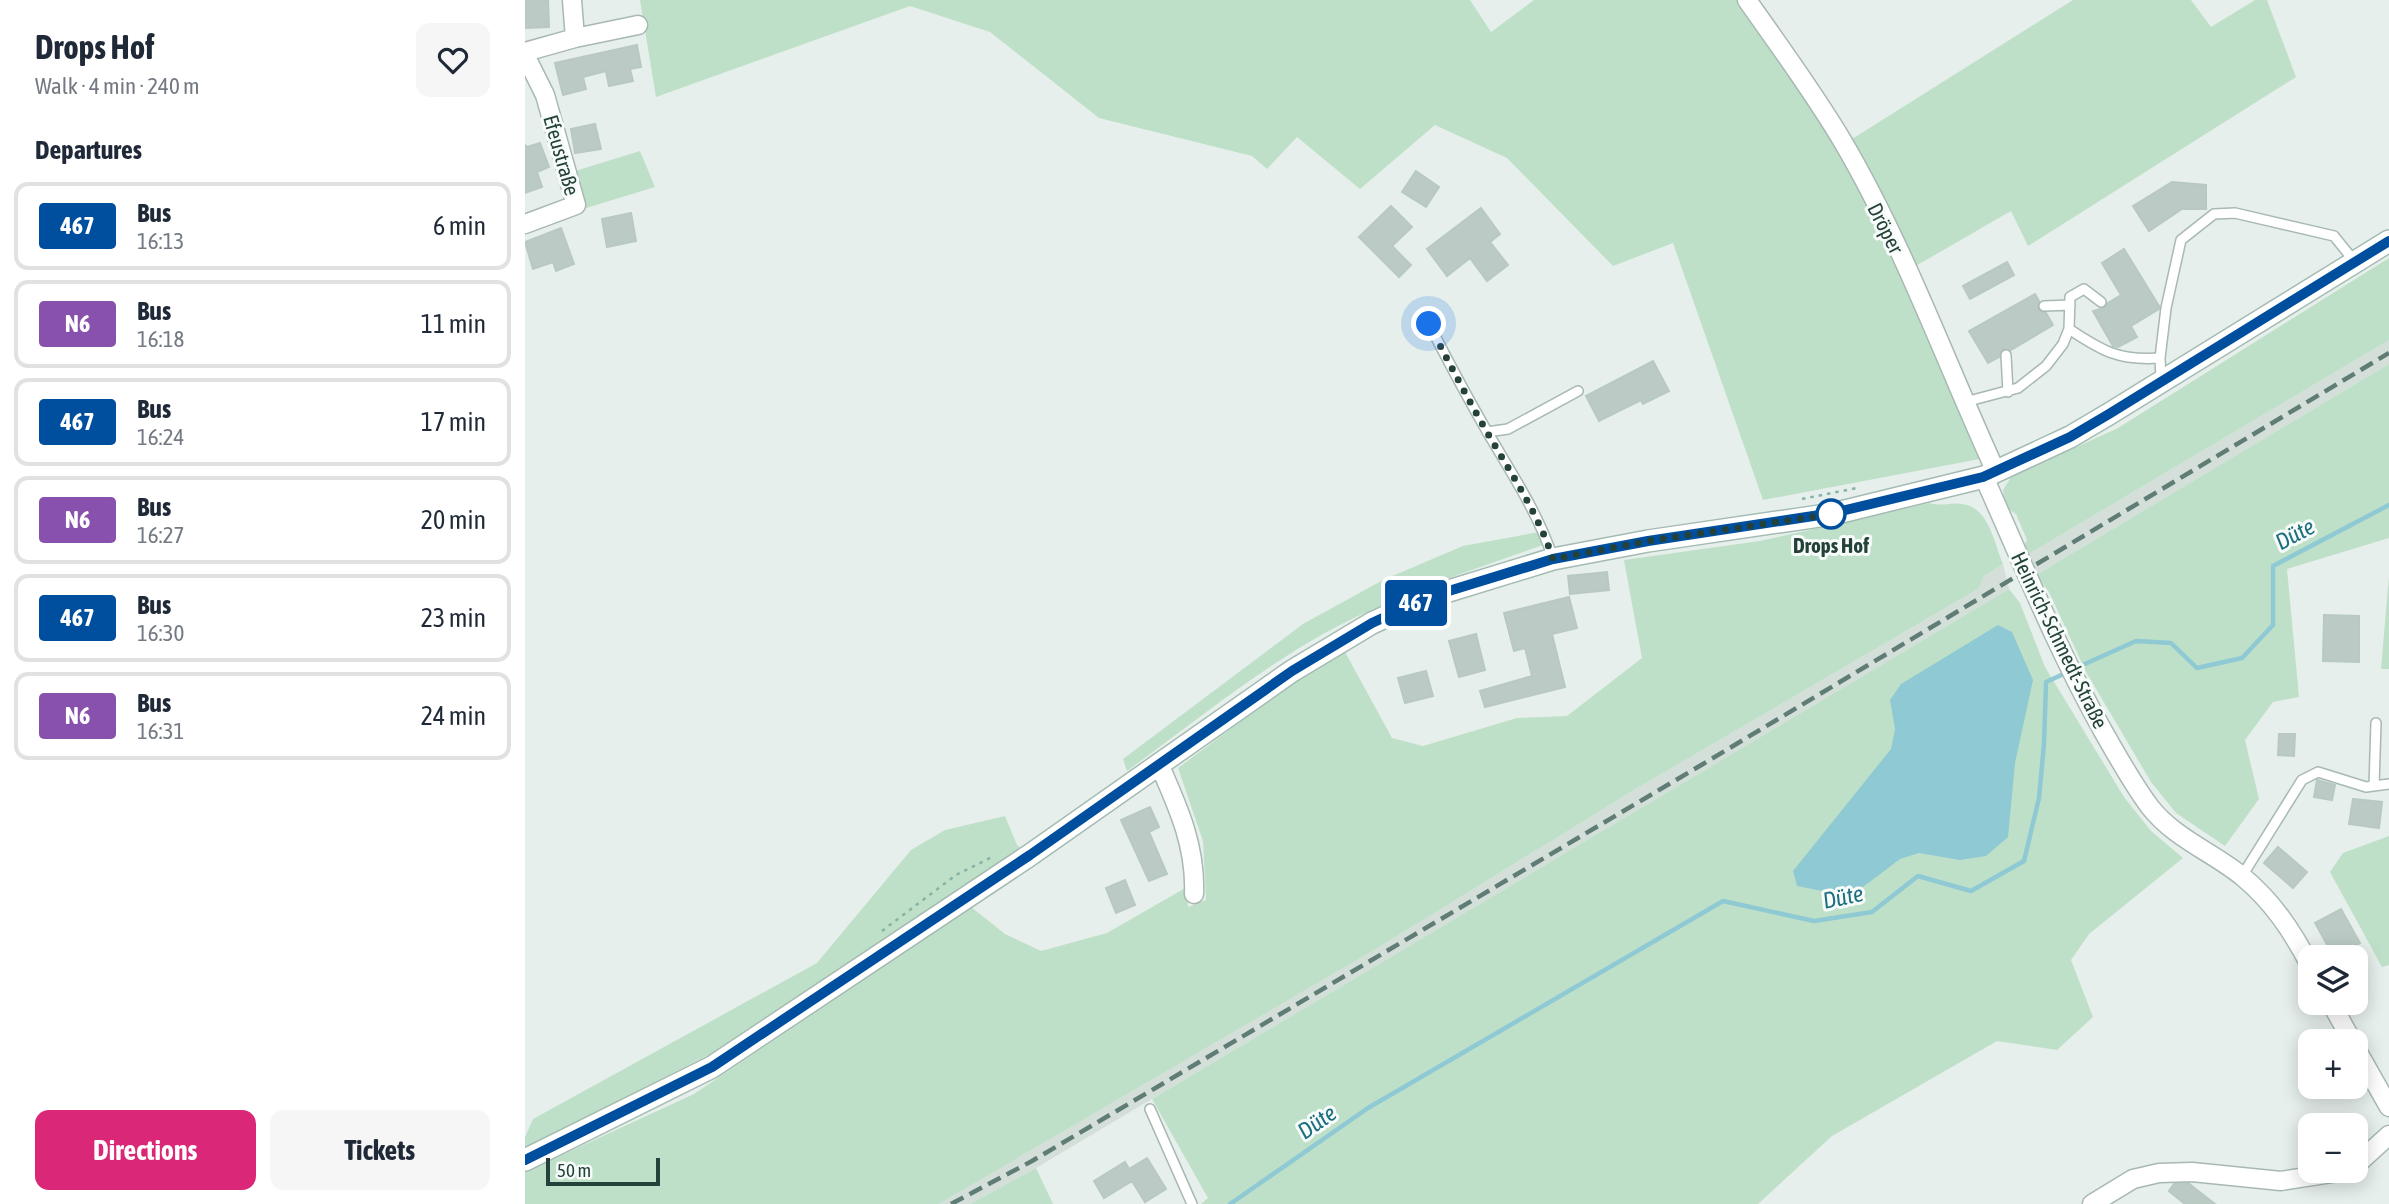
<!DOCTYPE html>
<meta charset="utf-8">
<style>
:root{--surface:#fff;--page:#f6f6f7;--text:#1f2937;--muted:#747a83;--line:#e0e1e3;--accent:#db2777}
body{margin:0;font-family:"Asap Condensed",sans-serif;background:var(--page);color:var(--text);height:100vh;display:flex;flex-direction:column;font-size:26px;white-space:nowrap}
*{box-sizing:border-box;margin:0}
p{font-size:23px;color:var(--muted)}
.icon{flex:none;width:38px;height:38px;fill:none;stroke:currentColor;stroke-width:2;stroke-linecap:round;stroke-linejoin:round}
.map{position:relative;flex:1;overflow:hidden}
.panel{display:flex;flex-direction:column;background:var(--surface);width:525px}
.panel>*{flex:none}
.badge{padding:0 14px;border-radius:5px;font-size:24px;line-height:46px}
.fabs{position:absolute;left:1773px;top:945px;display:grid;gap:14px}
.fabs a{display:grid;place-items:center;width:70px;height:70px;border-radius:14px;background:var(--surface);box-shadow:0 4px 18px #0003;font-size:35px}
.scale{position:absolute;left:21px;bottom:18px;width:114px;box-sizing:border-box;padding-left:7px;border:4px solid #24423a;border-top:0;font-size:19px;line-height:24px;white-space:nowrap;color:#24423a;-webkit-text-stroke:5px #f7fbf9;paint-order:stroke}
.you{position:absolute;width:35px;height:35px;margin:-18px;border:5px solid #fff;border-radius:50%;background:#1a73e8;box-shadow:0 0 0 10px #1a73e833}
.map>.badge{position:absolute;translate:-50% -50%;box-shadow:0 0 0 4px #fff}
h2{padding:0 35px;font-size:26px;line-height:63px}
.round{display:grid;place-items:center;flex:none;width:74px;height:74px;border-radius:14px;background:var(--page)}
.overview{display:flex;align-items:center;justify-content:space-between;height:119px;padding:0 35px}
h1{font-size:33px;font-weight:700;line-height:52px}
.cta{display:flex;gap:14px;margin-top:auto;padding:14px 35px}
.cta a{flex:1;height:80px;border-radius:14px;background:var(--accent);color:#fff;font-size:28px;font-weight:700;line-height:80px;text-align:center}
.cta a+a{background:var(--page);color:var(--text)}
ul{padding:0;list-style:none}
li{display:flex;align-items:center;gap:21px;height:88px;margin:0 14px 10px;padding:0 21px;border:4px solid var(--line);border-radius:14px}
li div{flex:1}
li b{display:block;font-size:26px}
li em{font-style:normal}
li .badge{min-width:77px;font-weight:700;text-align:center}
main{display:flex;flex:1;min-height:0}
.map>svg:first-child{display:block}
.built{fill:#d4dfda}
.green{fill:#bfe0c8}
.water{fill:#8ec9d4}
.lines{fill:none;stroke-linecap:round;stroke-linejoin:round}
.stream{stroke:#8ec9d4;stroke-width:4.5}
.building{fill:#bbcac4;stroke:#b8c9c2;stroke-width:2}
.lane-casing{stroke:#a8b8b2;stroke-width:12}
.street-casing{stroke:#a8b8b2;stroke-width:21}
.secondary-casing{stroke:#a4bbb3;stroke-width:24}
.path{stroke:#86b3a5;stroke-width:2.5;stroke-dasharray:3.5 5;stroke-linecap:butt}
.lane{stroke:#fff;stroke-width:9}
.street{stroke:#fff;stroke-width:18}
.secondary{stroke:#fff;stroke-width:21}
.rail{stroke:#5f7d75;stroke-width:4.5;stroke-dasharray:14 7;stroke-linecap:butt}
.line-casing{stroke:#fff;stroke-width:16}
.line{stroke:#004e9e;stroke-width:10}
.walk{stroke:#24423a;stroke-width:7;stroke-dasharray:0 12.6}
.stop-dot{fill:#fff;stroke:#004e9e;stroke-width:3.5}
.labels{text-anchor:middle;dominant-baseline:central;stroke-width:6;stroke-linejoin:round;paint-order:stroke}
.street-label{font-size:21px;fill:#24423a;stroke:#f7fbf9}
.stop-label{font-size:21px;font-weight:bold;fill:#24423a;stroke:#f7fbf9}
.water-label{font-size:23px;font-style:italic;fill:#1c6f80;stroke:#f7fbf9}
</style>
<main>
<section class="panel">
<div class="overview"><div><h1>Drops Hof</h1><p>Walk · 4 min · 240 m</p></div><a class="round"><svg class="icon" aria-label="heart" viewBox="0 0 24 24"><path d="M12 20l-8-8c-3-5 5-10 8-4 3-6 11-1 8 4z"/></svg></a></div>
<h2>Departures</h2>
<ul>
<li><span class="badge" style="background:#004e9e;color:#fff">467</span><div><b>Bus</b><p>16:13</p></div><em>6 min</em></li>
<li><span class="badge" style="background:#8951ae;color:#fff">N6</span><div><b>Bus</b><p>16:18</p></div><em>11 min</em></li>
<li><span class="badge" style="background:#004e9e;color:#fff">467</span><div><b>Bus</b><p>16:24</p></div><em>17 min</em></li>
<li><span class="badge" style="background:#8951ae;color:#fff">N6</span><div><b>Bus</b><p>16:27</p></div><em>20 min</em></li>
<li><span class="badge" style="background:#004e9e;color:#fff">467</span><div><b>Bus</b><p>16:30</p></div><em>23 min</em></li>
<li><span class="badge" style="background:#8951ae;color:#fff">N6</span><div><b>Bus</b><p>16:31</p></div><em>24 min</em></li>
</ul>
<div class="cta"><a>Directions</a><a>Tickets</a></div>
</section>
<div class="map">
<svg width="1864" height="1204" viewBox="0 0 1864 1204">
<rect width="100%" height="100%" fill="#e6efeb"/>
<path class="built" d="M1864,340V364L1511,575L1502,555Z
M1478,564L1484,589L511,1168L445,1204H414L851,949L1114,787L1453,589L1459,576Z"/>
<path class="green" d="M115,0H945L966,32L1009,0H1212C1247,51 1286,100 1315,155C1368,254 1413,357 1460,458L1238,500L1148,243L1088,266L982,158L910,125L835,189L772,137L742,169L727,156L574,118L465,32L385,6L131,97Z
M1548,0H1666L1686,27L1730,0H1742L1771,77L1503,246L1486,211L1389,267L1327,139Z
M115,151L130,187L58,209L47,172Z
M1864,258V340L1502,555L1498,547L1502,540L1491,514L1483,509L1479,500L1478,490L1486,477L1593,428Z
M1864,364V538L1762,569L1774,697L1748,702L1720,740L1734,799L1700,846L1651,813L1626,782L1561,672L1524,592L1511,575Z
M1404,503C1420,507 1424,502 1437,504C1464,507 1469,543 1478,564L1459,576L1453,589L1114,787L851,949L414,1204H0V1172L169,1094L446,907L480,934L516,951L582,933L662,887L663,907L681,900L678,841L653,768L770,681L820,652L867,738L898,746L992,718L1042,716L1117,658L1099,560L1235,541Z
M1014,532L1018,545C944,571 869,595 800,633C730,672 667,724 602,771L598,759L778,624L858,580L938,546Z
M1864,576V669H1856Z
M1484,589L1495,603L1520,667L1599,797L1626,831L1658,858L1564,934L1546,960L1568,1017L1532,1050L1472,1041L1307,1136L1233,1204H676L683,1198L627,1099Z
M480,816L492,845L505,855L201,1046L0,1148V1137L8,1119L292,963L386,850L420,830Z
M1864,836V965L1857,967L1805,872L1818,853Z
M511,1168L528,1204H445Z"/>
<path class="water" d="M1473,625L1487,632L1508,680L1490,763L1483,837L1461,856L1435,860L1394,853L1375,859L1334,890L1317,895L1272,886L1268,871L1366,749L1370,729L1365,700L1376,684Z"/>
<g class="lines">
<path class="stream" d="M1551,668L1611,641L1646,643L1672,668L1717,658L1748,625V566L1864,505
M705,1204L843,1108L1198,901L1289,921L1347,912L1393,876L1446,891L1499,861L1514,798L1519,744L1521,682L1543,672"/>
</g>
<path class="building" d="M0,0H23L24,27L0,28Z
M112,45L116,67L105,69L108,81L84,86L81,71L58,77L61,89L38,95L30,63Z
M70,124L76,149L50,153L46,129Z
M15,143L24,167L12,172L17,187L0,193V145L2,147Z
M891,171L914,187L901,207L877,192Z
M1647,182L1681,185V209H1657L1624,231L1608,206Z
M866,206L887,227L867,246L886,265L874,277L834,237Z
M956,208L975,234L965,242L983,265L962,281L945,258L922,276L902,249Z
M106,213L111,241L82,247L77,219Z
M36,228L49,264L31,271L28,262L8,269L0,242Z
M1599,249L1634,306V309L1606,326L1612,337L1593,347L1588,346L1568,311L1579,308L1583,303L1596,295L1577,263Z
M1482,262L1489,275L1445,299L1438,286Z
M1510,294L1514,301L1513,309L1521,313L1528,325L1486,350L1478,349L1474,357L1463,363L1444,331Z
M1128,361L1144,391L1118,404L1116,400L1074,421L1061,396Z
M1082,572L1084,590L1045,594L1043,576Z
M1044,597L1052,628L1027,634L1040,687L960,707L955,691L1007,676L1000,648L989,651L979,613Z
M1799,615L1834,616V662L1798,661Z
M951,634L960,670L934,677L924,641Z
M901,671L908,696L880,703L873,678Z
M1754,734H1770L1769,756L1753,755Z
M1792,780L1810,785L1807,800L1789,797Z
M1828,799L1857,802L1854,828L1824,824Z
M625,807L634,827L624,832L642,874L624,881L596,820Z
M1753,847L1782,872L1768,888L1739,863Z
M600,880L610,905L591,913L581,888Z
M1816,909L1835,943L1809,957L1790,923Z
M622,1158L641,1189L620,1202L607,1181L579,1198L569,1181L600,1162L604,1169Z
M1663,1183L1690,1204H1660L1644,1191L1649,1184Z"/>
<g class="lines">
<g class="lane-casing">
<path id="lane" d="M1519,306L1545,305
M904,324C923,361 942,397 963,433C987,474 1013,513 1028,558
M1544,329C1577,351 1594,361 1635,358
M1481,355L1483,392
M1636,379L1635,358L1641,308L1656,240L1689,214L1710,213L1809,236L1830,262
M1440,402L1493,388L1521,366L1538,344L1544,329L1545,297L1559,289L1576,302
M962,432L983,429L1053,391
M1849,786L1851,723
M1717,876L1777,780L1793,772L1841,787L1864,784
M625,1109L667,1204"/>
</g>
<g class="street-casing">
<path id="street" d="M47,0L50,38
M1222,0C1255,47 1289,93 1318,142C1379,246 1421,363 1471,472
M0,52L50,38L113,25
M0,55L20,95L51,205L0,224
M1459,477C1497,562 1532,649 1578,731C1593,757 1607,783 1625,807C1649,838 1689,853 1718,877C1748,902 1767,931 1785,965
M634,764C653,807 671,846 669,894
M1806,1003L1827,1041
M1830,1047L1864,1107
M1830,1166L1864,1135
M1567,1204L1608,1179L1634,1173L1667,1172L1756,1181L1820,1171"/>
</g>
<g class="secondary-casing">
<path id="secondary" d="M0,1160L187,1067L505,855L767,671L847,623L901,598L1028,559L1123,541L1308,514L1459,477L1545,437L1584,414L1864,241"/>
</g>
<path class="path" d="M1277,499L1332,488
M357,931L431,875L467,857"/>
<use href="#lane" class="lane"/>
<use href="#street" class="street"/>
<use href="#secondary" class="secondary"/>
<path class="rail" d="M426,1204L507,1161L1178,764L1864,353"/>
</g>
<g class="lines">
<g class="line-casing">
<path id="line" d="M0,1160L187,1067L505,855L767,671L847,623L901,598L1028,559L1123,541L1308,513L1458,477L1545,437L1584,414L1864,241"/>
</g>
<use href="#line" class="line"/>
<path class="walk" d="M904,324C924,363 944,401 966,439C989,478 1014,516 1028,559L1123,541L1306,514"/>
</g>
<circle class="stop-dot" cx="1306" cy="514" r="14"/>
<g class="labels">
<g class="street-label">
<text transform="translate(37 155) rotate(74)">Efeustraße</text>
<text transform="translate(1361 228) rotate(63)">Dröper</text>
<text transform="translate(1535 640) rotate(64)">Heinrich-Schmedt-Straße</text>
</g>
<g class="stop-label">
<text x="1306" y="545">Drops Hof</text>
</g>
<g class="water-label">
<text transform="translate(1770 534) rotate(-28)">Düte</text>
<text transform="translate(1318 897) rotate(-12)">Düte</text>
<text transform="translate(792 1122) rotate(-35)">Düte</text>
</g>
</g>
</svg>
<div class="fabs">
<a><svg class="icon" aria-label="layers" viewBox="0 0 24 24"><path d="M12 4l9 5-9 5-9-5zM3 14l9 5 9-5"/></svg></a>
<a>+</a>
<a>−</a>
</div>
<div class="scale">50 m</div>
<div class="you" style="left:904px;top:324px"></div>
<b class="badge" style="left:891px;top:603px;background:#004e9e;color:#fff">467</b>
</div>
</main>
